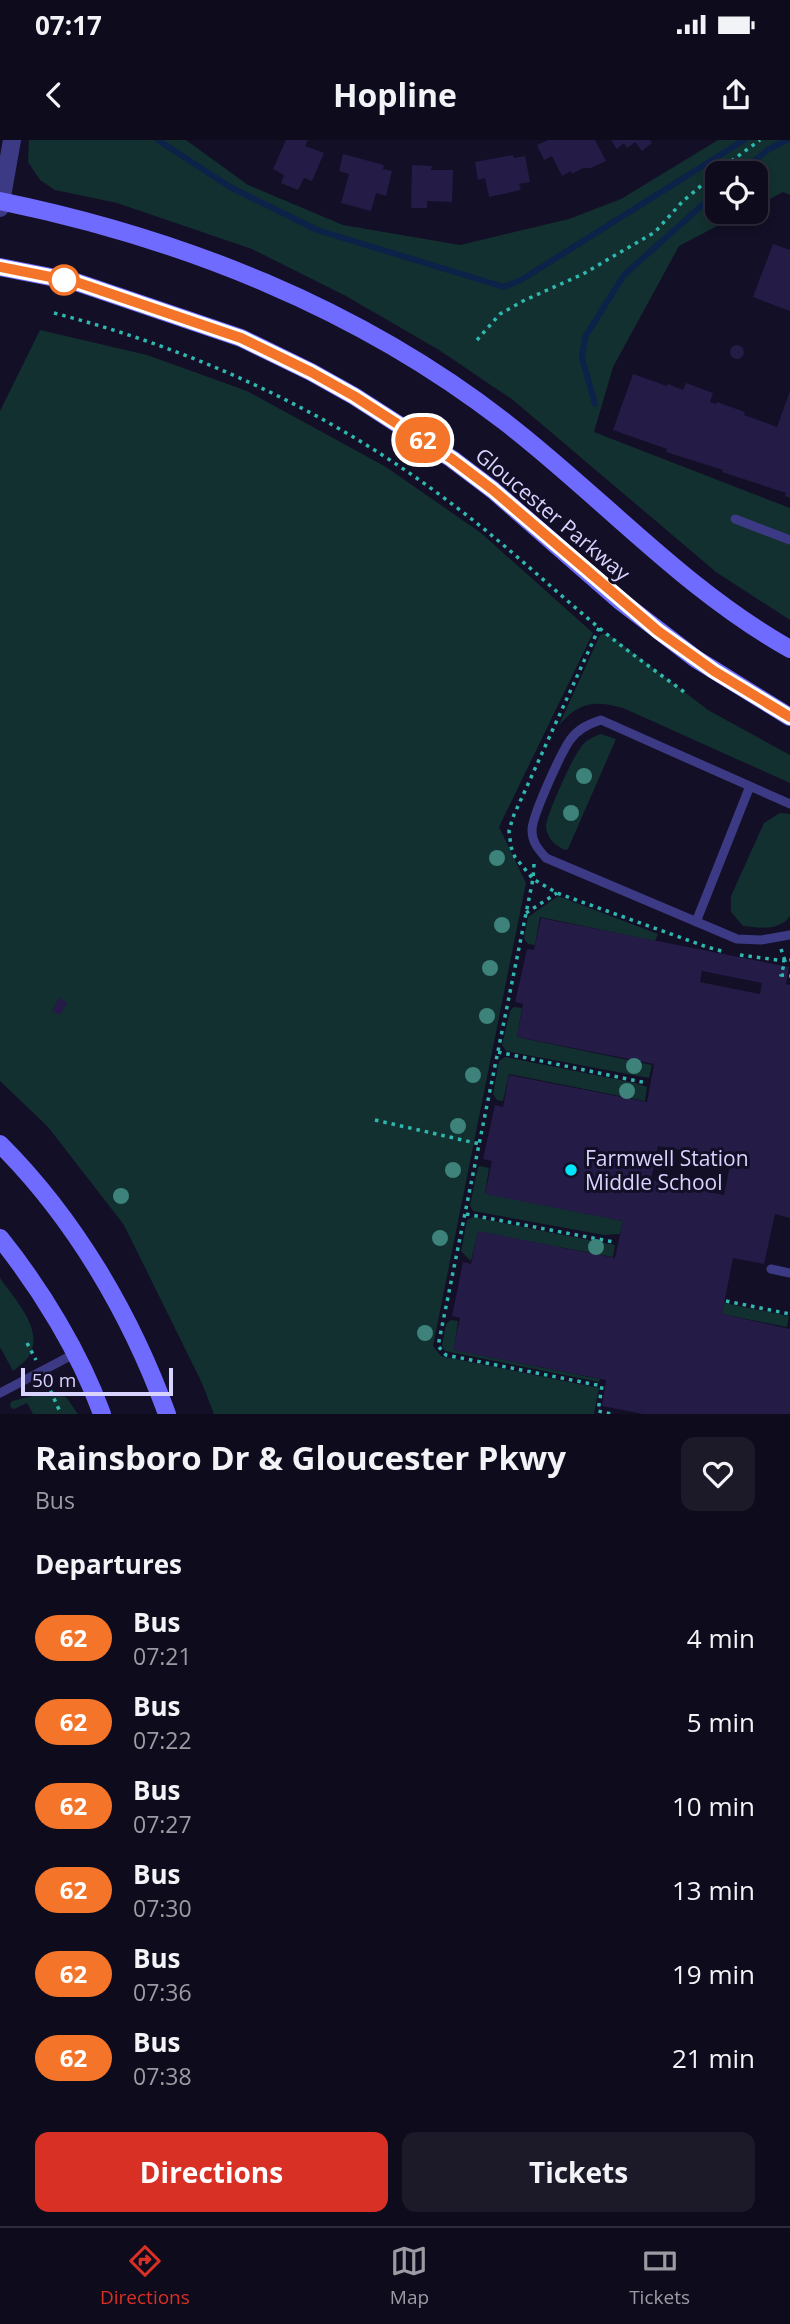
<!DOCTYPE html>
<style>
:root{--surface:#0e0b1c;--page:#1c1929;--text:#f1f3f6;--muted:#9b9ba3;--line:#2e2b3b;--accent:#d93025}
body{margin:0;font-family:"Open Sans",sans-serif;background:var(--page);color:var(--text);height:100vh;display:flex;flex-direction:column;font-size:26px;white-space:nowrap}
*{box-sizing:border-box;margin:0}
p{font-size:23px;color:var(--muted)}
.icon{flex:none;width:38px;height:38px;fill:none;stroke:currentColor;stroke-width:2;stroke-linecap:round;stroke-linejoin:round}
.map{position:relative;height:1274px;overflow:hidden}
.side{display:flex;flex-direction:column;background:var(--surface);flex:1}
.side>*{flex:none}
.badge{padding:0 14px;border-radius:23px;font-size:24px;line-height:46px}
.controls{position:absolute;left:705px;top:21px;display:grid;gap:14px}
.controls a{display:grid;place-items:center;width:63px;height:63px;border-radius:14px;background:var(--surface);box-shadow:0 4px 10px #0003,0 0 0 2px var(--line);font-size:35px}
.scale{position:absolute;left:21px;bottom:18px;width:152px;box-sizing:border-box;padding-left:7px;border:4px solid #d9d4ff;border-top:0;font-size:19px;line-height:24px;white-space:nowrap;color:#d9d4ff;-webkit-text-stroke:5px #130f26;paint-order:stroke}
.map>.badge{position:absolute;translate:-50% -50%;box-shadow:0 0 0 4px #fff}
h2{padding:0 35px;font-size:26px;line-height:63px}
.round{display:grid;place-items:center;flex:none;width:74px;height:74px;border-radius:14px;background:var(--page)}
.headline{display:flex;align-items:center;justify-content:space-between;height:119px;padding:0 35px}
h1{font-size:33px;font-weight:700;line-height:52px}
.button{display:flex;gap:14px;margin-top:auto;padding:14px 35px}
.button a{flex:1;height:80px;border-radius:14px;background:var(--accent);color:#fff;font-size:28px;font-weight:700;line-height:80px;text-align:center}
.button a+a{background:var(--page);color:var(--text)}
ul{padding:0;list-style:none}
li{display:flex;align-items:center;gap:21px;height:84px;padding:0 35px}
li div{flex:1}
li b{display:block;font-size:26px}
li em{font-style:normal}
li .badge{min-width:77px;font-weight:700;text-align:center}
.status{display:flex;justify-content:space-between;align-items:center;height:49px;padding:0 35px;background:var(--surface);direction:ltr}
.status svg{height:19px;fill:currentColor}
header{display:flex;justify-content:space-between;align-items:center;height:91px;padding:0 35px;background:var(--surface);font-size:32px;font-weight:700}
.dock{display:flex;justify-content:space-around;align-items:center;height:98px;border-top:2px solid var(--line);background:var(--surface);font-size:19px;color:var(--muted)}
.dock a{display:grid;justify-items:center;gap:4px}
.dock .selected{color:var(--accent)}
.map>svg:first-child{display:block}
.grass{fill:#12302f}
.lines{fill:none;stroke-linecap:round;stroke-linejoin:round}
.stream{stroke:#0c2248;stroke-width:6}
.building{fill:#241b47;fill-rule:evenodd}
.path{stroke:#2fb8b0;stroke-width:3.5;stroke-dasharray:3.5 5;stroke-linecap:butt}
.service{stroke:#3d3a85;stroke-width:9}
.minor{stroke:#3d3a85;stroke-width:18}
.secondary{stroke:#6f6bff;stroke-width:18}
.tree{fill:#3d827b}
.line-casing{stroke:#fff;stroke-width:16}
.line{stroke:#f47529;stroke-width:10}
.stop-dot{fill:#fff;stroke:#f47529;stroke-width:3.5}
.poi-dot{fill:#00e5ff;stroke:#130f26;stroke-width:2.5}
.labels{text-anchor:middle;dominant-baseline:central;stroke-width:6;stroke-linejoin:round;paint-order:stroke}
.street-label{font-size:21px;fill:#d9d4ff;stroke:#130f26}
.poi-label{font-size:21px;fill:#d9d4ff;stroke:#130f26;text-anchor:start}
</style>
<div class="status"><b>07:17</b><svg viewBox="0 0 49 12"><path d="M0 12V9h3v3zM5 12V6h3v6zM10 12V3h3v9zM15 12V0h3v12zM26 1h20v11H26zM47 4h2v5h-2z"/></svg></div>
<header><svg class="icon" aria-label="back" viewBox="0 0 24 24"><path d="M15 5l-7 7 7 7"/></svg>Hopline<svg class="icon" aria-label="share" viewBox="0 0 24 24"><path d="M12 15V3M7 8l5-5 5 5M5 13v7h14v-7"/></svg></header>
<div class="map">
<svg width="790" height="1274" viewBox="0 0 790 1274">
<rect width="100%" height="100%" fill="#130f26"/>
<path class="grass" d="M29,0H186L248,45L343,85L460,105L569,79L621,59L718,0H790V55L783,52L756,66V33H718V72H744L679,106L613,227L594,292L790,368V480L716,432L513,260L439,210L344,155L252,109L117,63L55,50L40,40L28,22Z
M40,190L147,215L247,251L386,327L481,393L593,493L499,687L526,743L433,1206L441,1216L599,1248L594,1274H214L201,1241L124,1085L48,987L0,941V271Z
M607,493L708,570L790,615V643L623,568C593,560 580,562 559,585L600,495Z
M601,594L616,599L568,709L565,710C555,706 546,697 546,686C547,674 571,621 579,610C584,601 592,597 601,594Z
M780,673L790,674V776C780,791 759,788 743,786L731,772V756L764,683Z
M558,756L658,794L655,801L540,777L535,805L528,804L524,798L528,777Z
M514,867L522,868L517,897L652,925L649,938L506,911L502,905L510,871Z
M505,917L635,943L647,947L645,961L509,934L503,961L497,960L493,954L499,921Z
M480,1026L489,1028L485,1053L623,1081L620,1094L604,1095L473,1071L470,1065L478,1027Z
M473,1077L615,1105L613,1117L478,1092L471,1121L461,1111L467,1080Z
M0,1138C14,1159 45,1189 29,1216C26,1221 18,1227 13,1231L0,1207Z
M724,1163L789,1176L787,1187L722,1174Z
M451,1180L458,1181L454,1210L600,1239L599,1242L445,1211L442,1206L446,1184Z
M45,1253L66,1257L78,1274H33L27,1263L14,1269L11,1268L10,1264L12,1261Z"/>
<g class="lines">
<path class="stream" d="M158,0L230,47L317,90L504,147L521,140L744,0
M739,33L769,9L787,0
M595,264L582,218L585,197L624,135L718,51"/>
</g>
<path class="building" d="M286,0H308L305,6L324,13L312,41L304,38L298,50L281,43L284,35L273,29Z
M548,0H595L606,21L591,28H583L572,34L571,31L562,36L552,16L544,20L537,5Z
M611,0H650L652,3L642,11L635,2L627,8L624,3L617,9Z
M343,14L384,25L383,29L392,31L386,56L376,53L371,71L341,63L349,34L339,31Z
M513,15L514,18L525,16L530,42L519,44L521,50L489,57L485,38L478,40L475,22Z
M412,25L432,26L431,30H453L452,62L427,61V68H411Z
M773,104L790,110V171L753,157Z
M730 212a7 7 0 1 1 14 0a7 7 0 1 1-14 0Z
M633,234L667,246L668,244L683,250L686,243L713,253L710,262L716,264L717,262L745,272L744,275L777,287L790,251V358L785,356L786,353L722,332L723,330L666,312L667,309L613,290Z
M541,778L789,827L786,844L790,845V1078L775,1074L764,1124L733,1118L722,1174L790,1189V1274H643L602,1266L606,1240L453,1210L460,1178L452,1176L463,1122L471,1124L478,1091L615,1118L623,1081L485,1054L492,1021L483,1019L495,965L503,967L509,935L647,962L654,924L517,897L523,864L515,862L527,809L534,810ZM702,831L762,843L760,854L700,842ZM658,1006L686,1011L685,1015L702,1019L703,1014L731,1020L724,1055L651,1040Z
M59,858L68,863L60,875L52,871Z"/>
<g class="lines">
<path class="path" d="M54,173C196,210 331,272 448,361C501,400 548,445 598,487C627,511 657,532 687,554
M477,200L500,174L523,161L583,134L655,92L683,61L726,25L760,0
M599,488L513,677L509,691L511,707L515,717L533,739L557,753L707,807L725,812
M534,724L533,739L438,1206L446,1215L602,1246L598,1271L612,1274
M526,773L557,753
M781,809L785,821L790,820
M740,815L785,821L781,835L790,836
M498,912L647,943
M375,980L480,1004
M466,1074L614,1102
M726,1161L790,1174
M27,1203L36,1220
M47,1243L61,1274"/>
<path class="service" d="M735,379L790,400
M790,664L601,580C588,584 578,589 570,600C561,613 532,676 532,690C532,702 538,709 546,718L737,799L761,800L790,795
M696,782L750,646
M771,1129L790,1133
M0,1253L74,1214"/>
<path class="minor" d="M0,68L12,0"/>
<path class="secondary" d="M0,61C181,98 358,168 505,282C601,356 683,449 790,509
M0,127L76,142L241,198L311,232L354,256L452,319L493,350L619,460L696,519L790,577
M0,1004C75,1079 131,1175 167,1274
M0,1098C41,1149 80,1213 102,1274"/>
</g>
<g class="tree">
<circle cx="584" cy="636" r="8"/>
<circle cx="571" cy="673" r="8"/>
<circle cx="497" cy="718" r="8"/>
<circle cx="502" cy="785" r="8"/>
<circle cx="490" cy="828" r="8"/>
<circle cx="487" cy="876" r="8"/>
<circle cx="634" cy="926" r="8"/>
<circle cx="473" cy="935" r="8"/>
<circle cx="627" cy="951" r="8"/>
<circle cx="458" cy="986" r="8"/>
<circle cx="453" cy="1030" r="8"/>
<circle cx="121" cy="1056" r="8"/>
<circle cx="440" cy="1098" r="8"/>
<circle cx="596" cy="1107" r="8"/>
<circle cx="425" cy="1193" r="8"/>
</g>
<g class="lines">
<g class="line-casing">
<path id="line" d="M0,127L76,142L241,198L311,232L354,256L452,319L493,350L658,491L714,531L790,577"/>
</g>
<use href="#line" class="line"/>
</g>
<circle class="stop-dot" cx="64" cy="140" r="14"/>
<circle class="poi-dot" cx="571" cy="1030" r="7"/>
<g class="labels">
<g class="street-label">
<text transform="translate(553 374) rotate(40)">Gloucester Parkway</text>
</g>
<g class="poi-label">
<text x="585" y="1018">Farmwell Station<tspan x="585" dy="24">Middle School</tspan></text>
</g>
</g>
</svg>
<div class="controls">
<a><svg class="icon" aria-label="locate" viewBox="0 0 24 24"><circle cx="12" cy="12" r="6"/><path d="M12 2v4M12 18v4M2 12h4M18 12h4"/></svg></a>
</div>
<div class="scale">50 m</div>
<b class="badge" style="left:423px;top:300px;background:#f47529;color:#fff">62</b>
</div>
<section class="side">
<div class="headline"><div><h1>Rainsboro Dr &amp; Gloucester Pkwy</h1><p>Bus</p></div><a class="round"><svg class="icon" aria-label="heart" viewBox="0 0 24 24"><path d="M12 20l-8-8c-3-5 5-10 8-4 3-6 11-1 8 4z"/></svg></a></div>
<h2>Departures</h2>
<ul>
<li><span class="badge" style="background:#f47529;color:#fff">62</span><div><b>Bus</b><p>07:21</p></div><em>4 min</em></li>
<li><span class="badge" style="background:#f47529;color:#fff">62</span><div><b>Bus</b><p>07:22</p></div><em>5 min</em></li>
<li><span class="badge" style="background:#f47529;color:#fff">62</span><div><b>Bus</b><p>07:27</p></div><em>10 min</em></li>
<li><span class="badge" style="background:#f47529;color:#fff">62</span><div><b>Bus</b><p>07:30</p></div><em>13 min</em></li>
<li><span class="badge" style="background:#f47529;color:#fff">62</span><div><b>Bus</b><p>07:36</p></div><em>19 min</em></li>
<li><span class="badge" style="background:#f47529;color:#fff">62</span><div><b>Bus</b><p>07:38</p></div><em>21 min</em></li>
</ul>
<div class="button"><a>Directions</a><a>Tickets</a></div>
</section>
<nav class="dock">
<a class="selected"><svg class="icon" aria-label="directions" viewBox="0 0 24 24"><path d="M12 3l9 9-9 9-9-9zM9 14v-3h6M13 9l2 2-2 2"/></svg>Directions</a>
<a><svg class="icon" aria-label="map" viewBox="0 0 24 24"><path d="M3 6l6-2 6 2 6-2v14l-6 2-6-2-6 2zM9 4v14M15 6v14"/></svg>Map</a>
<a><svg class="icon" aria-label="tickets" viewBox="0 0 24 24"><path d="M3 7h18v10H3zM15 7v10"/></svg>Tickets</a>
</nav>
